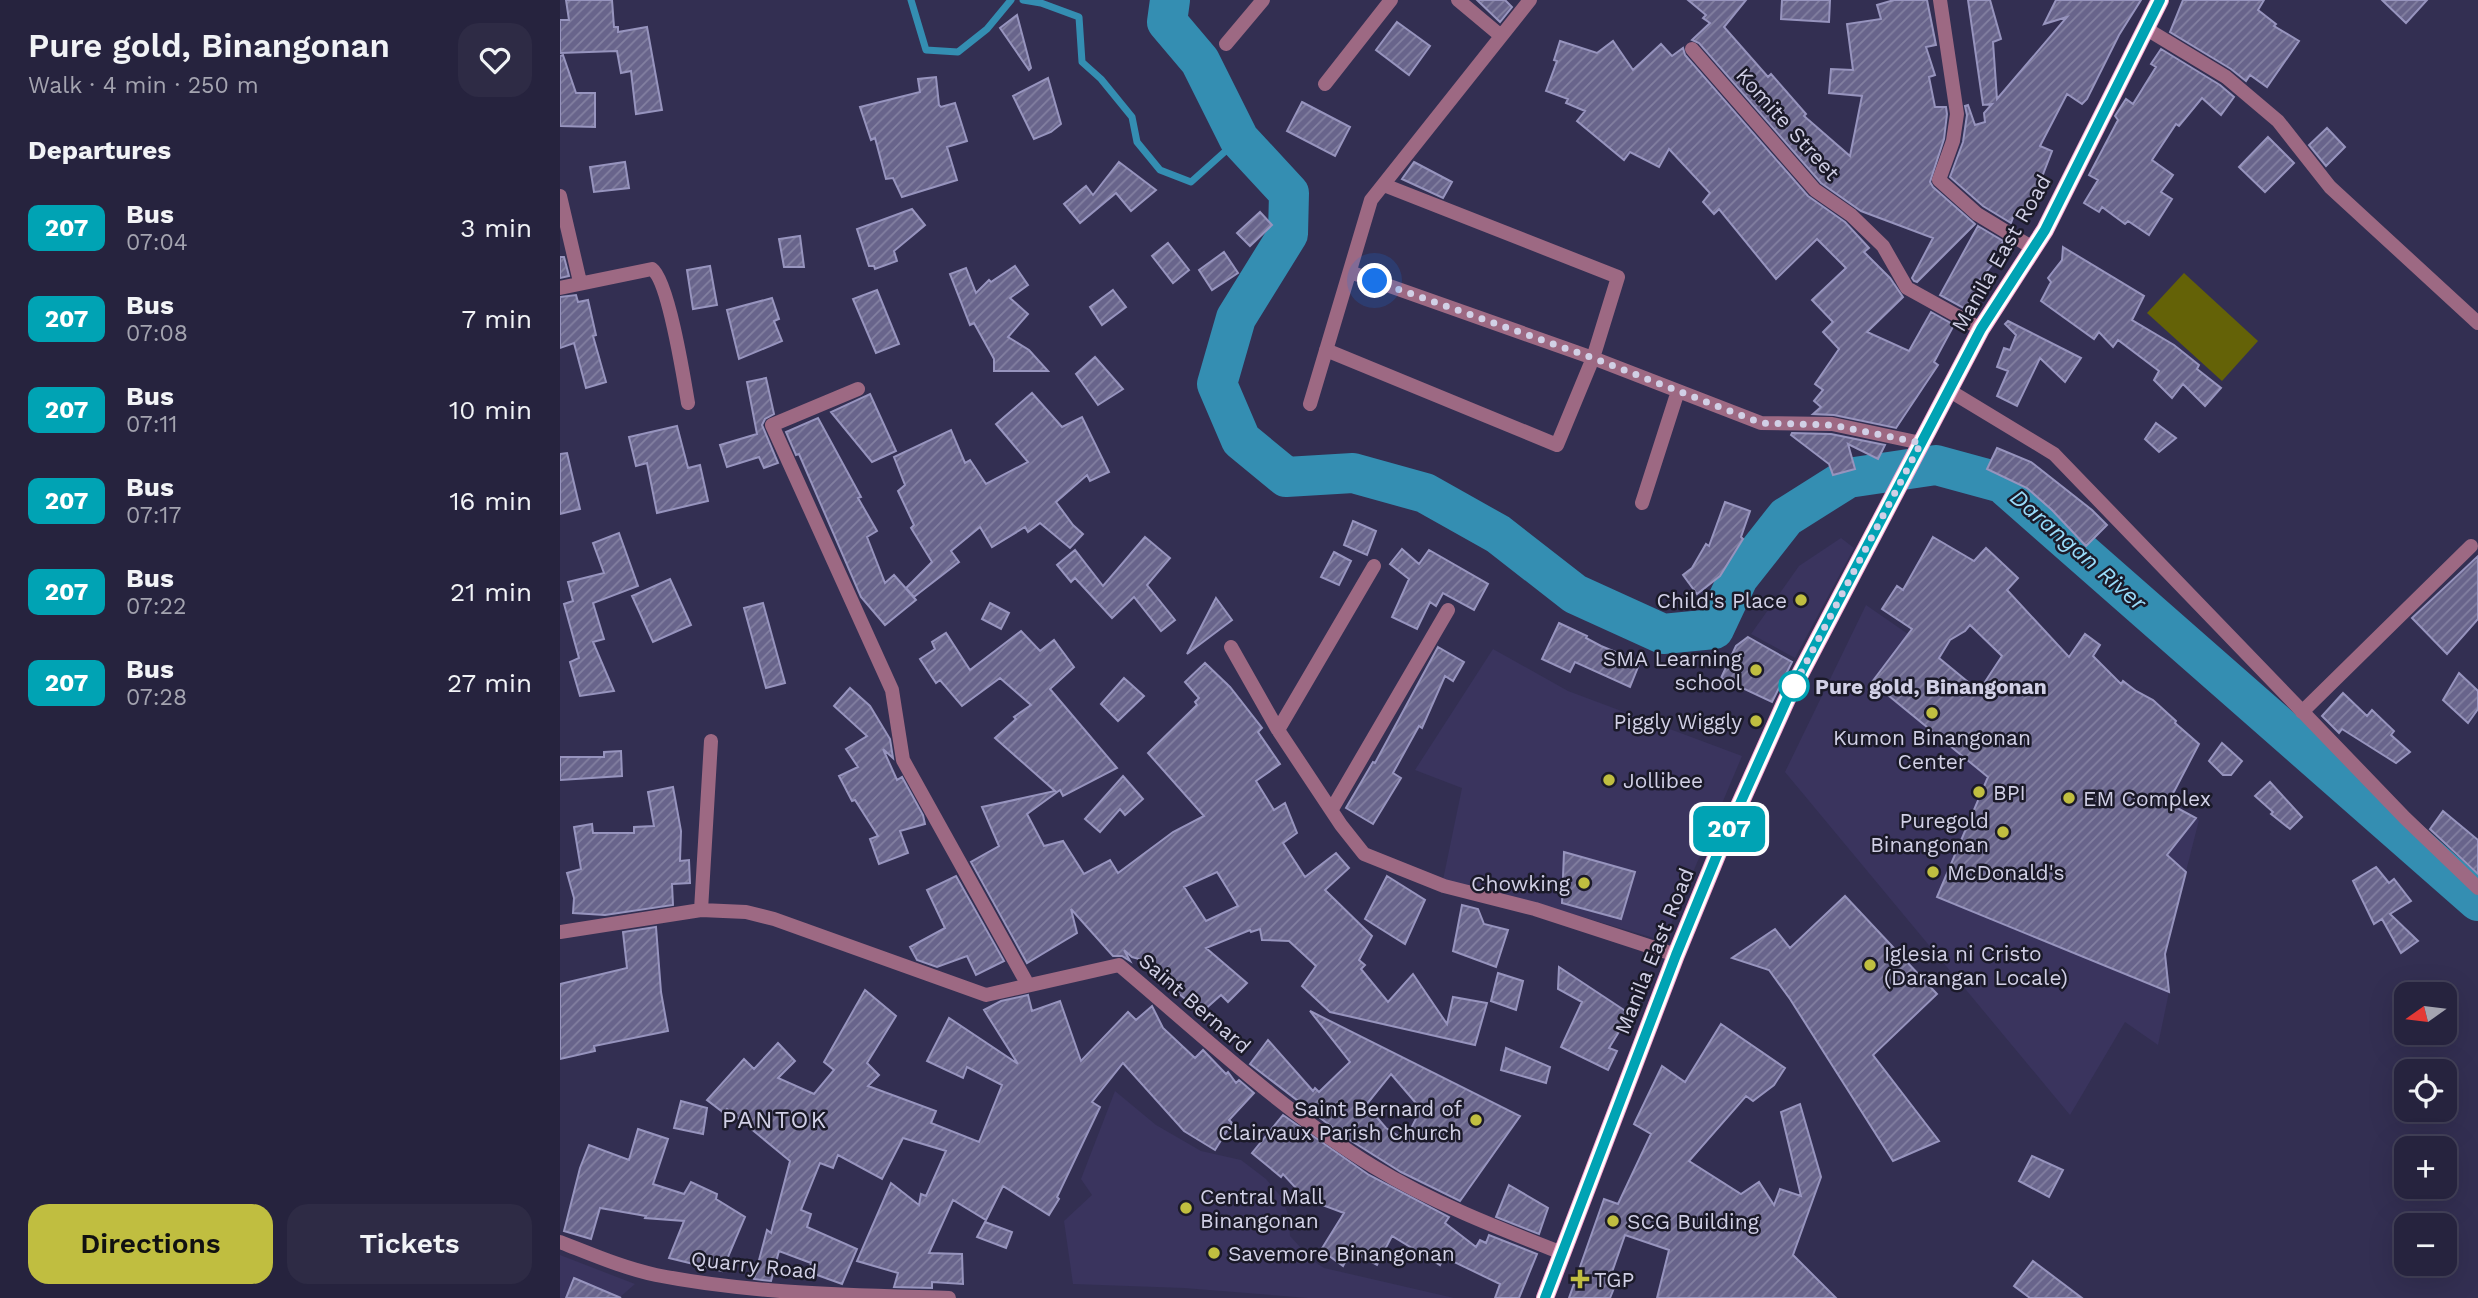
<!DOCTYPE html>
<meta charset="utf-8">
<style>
:root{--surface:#26233e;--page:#2e2b45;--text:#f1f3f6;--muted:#a4a4b0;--line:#424058;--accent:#c0be40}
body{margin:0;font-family:"Work Sans",sans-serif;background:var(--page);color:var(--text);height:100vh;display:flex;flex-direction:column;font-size:26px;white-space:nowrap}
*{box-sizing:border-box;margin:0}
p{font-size:23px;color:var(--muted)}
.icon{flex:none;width:38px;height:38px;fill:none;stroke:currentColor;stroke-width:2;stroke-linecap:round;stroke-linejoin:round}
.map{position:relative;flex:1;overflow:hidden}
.side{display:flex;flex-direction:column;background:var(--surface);width:560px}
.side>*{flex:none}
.badge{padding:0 14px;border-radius:10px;font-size:24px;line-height:46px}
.needle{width:46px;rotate:256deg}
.controls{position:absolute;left:1834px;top:982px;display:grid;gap:14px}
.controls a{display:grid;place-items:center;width:63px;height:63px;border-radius:14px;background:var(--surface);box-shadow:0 7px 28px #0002,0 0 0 2px var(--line);font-size:35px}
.you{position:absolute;width:35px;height:35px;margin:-18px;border:5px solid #fff;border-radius:50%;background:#1a73e8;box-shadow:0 0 0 10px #1a73e833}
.map>.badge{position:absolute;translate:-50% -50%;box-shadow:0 0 0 4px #fff}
h2{padding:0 28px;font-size:26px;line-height:63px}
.round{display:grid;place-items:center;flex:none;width:74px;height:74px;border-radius:21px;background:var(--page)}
.head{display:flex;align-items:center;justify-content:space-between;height:119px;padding:0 28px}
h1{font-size:33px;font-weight:600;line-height:52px}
.primary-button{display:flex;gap:14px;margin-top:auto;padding:14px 28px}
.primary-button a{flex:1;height:80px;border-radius:21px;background:var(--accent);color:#111;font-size:28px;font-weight:600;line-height:80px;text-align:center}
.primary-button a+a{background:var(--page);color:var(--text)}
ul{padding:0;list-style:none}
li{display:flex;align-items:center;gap:21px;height:91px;padding:0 28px}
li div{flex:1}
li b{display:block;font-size:26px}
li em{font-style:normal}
li .badge{min-width:77px;font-weight:700;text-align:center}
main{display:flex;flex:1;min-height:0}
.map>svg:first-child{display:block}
.built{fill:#3a345e}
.pitch{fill:#646207}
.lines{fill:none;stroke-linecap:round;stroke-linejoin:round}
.stream{stroke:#348eb2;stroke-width:7}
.river{stroke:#348eb2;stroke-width:40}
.building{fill:url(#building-hatch);stroke:#9794be;stroke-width:2;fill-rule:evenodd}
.minor{stroke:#9d6983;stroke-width:14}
.tertiary{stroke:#9d6983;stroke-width:14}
.primary{stroke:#f9a4cf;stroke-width:18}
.line-casing{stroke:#fff;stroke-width:16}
.line{stroke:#00a3b4;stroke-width:10}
.walk{stroke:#d1d0e6;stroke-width:7;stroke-dasharray:0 12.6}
.poi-dot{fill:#c0be40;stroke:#1b1a29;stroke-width:2.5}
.stop-dot{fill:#fff;stroke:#00a3b4;stroke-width:3.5}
.labels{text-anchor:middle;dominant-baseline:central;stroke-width:5;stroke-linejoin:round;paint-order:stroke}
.street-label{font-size:21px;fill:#d1d0e6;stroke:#1b1a29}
.poi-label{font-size:21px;fill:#d1d0e6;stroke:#1b1a29;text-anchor:start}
.stop-label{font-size:21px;font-weight:bold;fill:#d1d0e6;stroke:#1b1a29;text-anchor:start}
.water-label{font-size:23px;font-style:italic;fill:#99dbf9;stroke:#1b1a29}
.quarter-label{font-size:24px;letter-spacing:2px;fill:#d1d0e6;stroke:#1b1a29}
</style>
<main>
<section class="side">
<div class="head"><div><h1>Pure gold, Binangonan</h1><p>Walk · 4 min · 250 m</p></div><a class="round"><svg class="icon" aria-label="heart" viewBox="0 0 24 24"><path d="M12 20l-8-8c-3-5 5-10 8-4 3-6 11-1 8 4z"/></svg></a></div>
<h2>Departures</h2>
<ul>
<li><span class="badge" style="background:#00a3b4;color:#fff">207</span><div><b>Bus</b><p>07:04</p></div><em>3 min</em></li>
<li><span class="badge" style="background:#00a3b4;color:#fff">207</span><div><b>Bus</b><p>07:08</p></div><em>7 min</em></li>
<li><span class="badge" style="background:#00a3b4;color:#fff">207</span><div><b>Bus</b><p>07:11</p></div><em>10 min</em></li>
<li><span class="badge" style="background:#00a3b4;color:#fff">207</span><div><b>Bus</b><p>07:17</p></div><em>16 min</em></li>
<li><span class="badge" style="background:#00a3b4;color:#fff">207</span><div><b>Bus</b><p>07:22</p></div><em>21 min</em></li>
<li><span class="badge" style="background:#00a3b4;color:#fff">207</span><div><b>Bus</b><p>07:28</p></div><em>27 min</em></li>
</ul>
<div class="primary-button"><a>Directions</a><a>Tickets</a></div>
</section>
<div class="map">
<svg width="1918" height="1298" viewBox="0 0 1918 1298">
<defs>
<pattern id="building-hatch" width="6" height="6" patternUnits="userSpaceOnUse" patternTransform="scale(1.75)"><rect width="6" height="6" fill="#68648b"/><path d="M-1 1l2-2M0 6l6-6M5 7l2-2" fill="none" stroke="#8380a1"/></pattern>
</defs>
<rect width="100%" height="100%" fill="#332f52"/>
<path class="built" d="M1281,538L1294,548L1235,658L1191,634L1239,566Z
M1306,605L1348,634L1455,720L1639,820L1605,954L1609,992L1598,1045L1565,1022L1510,1115L1225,772Z
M933,649L1008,691L1182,756L1104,941L975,903L883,880L902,788L855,770Z
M555,1091L596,1125L641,1151L681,1160L706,1179L722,1198L729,1217L730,1236L752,1260L764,1268L894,1298H748L624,1288L513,1284L504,1221L532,1195L521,1179Z
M0,1255L75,1284L59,1298H0Z"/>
<path class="pitch" d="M1624,273L1698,341L1662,381L1587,313Z"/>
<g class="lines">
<path class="stream" d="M351,0L366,50L398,52L427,29L451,0
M463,0L481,3L519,17L522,62L541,79L572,117L577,142L600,170L631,182L679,139"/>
<path class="river" d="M610,0L607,22L640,61L679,139L729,193L728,234L676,318L657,384L681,440L726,477L793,473L865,493L938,534L1015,594L1103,634L1154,629L1178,578L1226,517L1288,478L1376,465L1442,483L1918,901"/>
</g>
<path class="building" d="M6,0H52L54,27H58V32L87,27L102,110L76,114L71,71L61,73L57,51L0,53V20H9Z
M917,0H945L952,7L940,22Z
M1128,0H1186L1164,27L1208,77L1211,74L1246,114L1244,116L1290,156L1302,96L1269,93L1271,69L1293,70L1287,24L1321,19L1317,5L1334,0H1367L1376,45L1366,47L1375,75L1369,77L1375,107H1386L1387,114L1384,139L1370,182L1373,187L1415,224L1357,282L1354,281L1352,278L1373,238L1301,211L1261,183L1139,43L1132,40L1150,23L1143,18L1146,15Z
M1222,0H1270L1269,22L1221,19Z
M1408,0H1430L1441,39L1433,42L1437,99L1507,17L1484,24L1496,0H1581L1559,35L1527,99L1522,104L1507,94L1480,146L1492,151L1480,182L1461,214L1455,212L1451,223L1423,206L1390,177L1403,142L1407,115L1405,106L1408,105L1415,125L1425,122L1424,113L1432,104L1423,105Z
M1623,0H1704L1698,10L1716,24L1714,26L1739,41L1707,87L1690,75L1686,81L1671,69L1610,32Z
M1822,0H1867L1846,23Z
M457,15L471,68L469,70L440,28Z
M837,22L870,46L849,75L816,50Z
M1000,41L1037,53L1053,41L1073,70L1101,44L1112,56L1123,48L1125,55L1248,196L1285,222L1309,248L1304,252L1330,278L1343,297L1307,332L1349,351L1371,312L1394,325L1374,362L1378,365L1336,428L1274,415L1253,414L1261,407L1254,401L1263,390L1255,384L1279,349L1263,332L1273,322L1252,300L1286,268L1257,239L1216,279L1159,209L1154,214L1143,202L1150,193L1109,149L1099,167L1070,152L1064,160L1017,121L1025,111L1006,103L1008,99L986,91L997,61L994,60Z
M1601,49L1660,85L1674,97L1661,115L1642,98L1619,126L1616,124L1592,160L1613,175L1601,192L1612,199L1589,235L1568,221L1565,224L1542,207L1539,212L1524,203L1538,180L1529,175L1558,120L1555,116L1566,99L1573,104L1596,67L1591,64Z
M3,55L16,93H35V127L0,126V56Z
M376,77L379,105L381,107L395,103L407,141L387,147L397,180L342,197L333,178L326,179L315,138L311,140L300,107L360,92L358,79Z
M488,78L501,124L491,132L474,139L453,96Z
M742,102L790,127L775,156L727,131Z
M1767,128L1785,147L1766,166L1749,145Z
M1708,137L1734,163L1705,192L1679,167Z
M65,162L69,188L34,192L30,167Z
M559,162L596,190L571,211L556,193L520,223L504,204L526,186L533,195Z
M854,162L892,182L883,198L842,179Z
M352,209L365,225L334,251L337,261L315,269L314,266H309L297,229Z
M700,212L712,225L690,246L677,233Z
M1418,226L1443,241L1438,252L1441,254L1413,288L1420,291L1409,311L1380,295Z
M240,236L244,267H224L219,239Z
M608,243L629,270L613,283L592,256Z
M1503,247L1584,296L1572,320L1614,345L1639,365L1637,369L1661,388L1645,406L1623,384L1612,398L1594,380L1599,371L1558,340L1553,347L1539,332L1534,339L1481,301L1491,282L1488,278L1502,260Z
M664,252L678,273L652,290L639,270Z
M0,257H4L9,276L0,278Z
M150,266L157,305L133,309L127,270Z
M455,266L468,285L450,298L468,314L448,337L469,350L488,371H434V359L414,323L410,325L390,274L406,268L416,293L429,280L431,282Z
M317,290L339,344L316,353L293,299Z
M553,290L566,307L542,325L530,307Z
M16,295L18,302L28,300L36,335L33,336L46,382L26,388L14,343L0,348V297Z
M212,298L219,319L214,321L222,341L179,359L167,310Z
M1448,321L1521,358L1505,382L1480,358L1457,406L1437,396L1448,371L1437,367L1444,348L1450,350L1456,335L1445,324Z
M535,357L563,389L538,405L516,374Z
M206,378L214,414L205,419L202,425L218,463L204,468L199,457L167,467L160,445L197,434L187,382Z
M472,393L502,427L522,417L549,472L530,481L527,475L496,502L513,525L523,534L510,548L480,523L468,532L465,527L432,547L420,527L391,551L399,562L354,597L346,588L372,562L351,528L354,525L338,491L345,485L334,457L391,430L405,463L410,460L426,484L468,462L436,424Z
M310,394L336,451L312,462L271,412Z
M258,418L301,497L298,498L317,531L307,537L325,583L334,575L356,600L325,625L301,597L239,454L236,455L226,432Z
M1596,423L1616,438L1599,452L1585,439Z
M117,426L128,468L140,465L148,501L97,513L87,463L76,466L69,437Z
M1232,433L1271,434L1325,445L1318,459L1288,444L1295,469L1273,475L1269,464L1231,435Z
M1437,448L1471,462L1532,510L1547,525L1526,546L1492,510L1467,488L1427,469Z
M7,453L20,509L0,514V454Z
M1165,502L1190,511L1181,537L1183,539L1160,576L1137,594L1123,575L1132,568L1146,544L1149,546Z
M793,521L816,531L807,555L784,545Z
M59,533L78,586L33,603L44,639L33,642L54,691L20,696L10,662L19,658L4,604L13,601L8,582L44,573L33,543Z
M585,537L610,558L587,585L615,620L601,631L574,597L552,618L515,578L511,582L497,565L515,550L543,586Z
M1373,537L1414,561L1426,548L1458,578L1447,590L1509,657L1525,634L1540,645L1533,656L1561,684L1563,681L1576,691L1593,700L1616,721L1615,723L1639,744L1608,803L1636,818L1607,855L1626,872L1605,954L1609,992L1377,897L1428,777L1312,682L1352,629L1322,609L1337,586L1343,590ZM1410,625L1442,656L1419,691L1379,658L1390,640L1405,631Z
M842,549L859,564L869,550L928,584L914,610L883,593L876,606L870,602L857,629L832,617L849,579L830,564Z
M774,552L791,561L779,585L761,577Z
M1918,556V619L1887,654L1852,618Z
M110,579L131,625L93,642L72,596Z
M656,598L672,620L627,654Z
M203,603L225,683L206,688L184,608Z
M430,603L449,613L441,629L422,619Z
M999,623L1027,636L1026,638L1041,646L1080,662L1070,687L1015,662L1010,672L982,659Z
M461,631L480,651L494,640L514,667L490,689L557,768L503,796L500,790L467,814L484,846L503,841L524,874L550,860L558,873L613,832L644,816L588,753L637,705L635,702L639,698L625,682L645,663L670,687L702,728L698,732L720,764L696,781L714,810L725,803L737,833L723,843L745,877L776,853L789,868L765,890L812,936L799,960L805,965L801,969L828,1002L853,974L887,1024L893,997L927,1003L915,1045L770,1012L742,986L756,966L729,941L702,940L700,929L691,932L690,930L646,948L687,983L668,1002L661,995L642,1012L611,988L613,986L601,977L604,974L600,976L579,959L572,957L564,950L570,961L562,956H553L511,909L517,933L467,963L411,862L439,846L422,807L495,791L435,738L456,719L454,717L471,705L440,678L402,706L380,680L376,683L360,659L375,649L372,642L386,633L410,670ZM657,872L678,906L646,921L624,887Z
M1188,637L1232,662L1212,702L1161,678L1176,646Z
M878,647L904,662L893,681L885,676L862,728L859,726L833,773L841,778L813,824L786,808L813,762L815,763Z
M1899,673L1918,691V709L1908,723L1883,700Z
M564,678L584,696L558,721L541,704Z
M290,688L310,706L330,739L333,758L323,749L337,780L342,777L363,815L365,824L340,831L348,853L319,864L310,839L318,836L295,800L292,801L279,776L298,767L286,749L307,736L274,706Z
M1783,693L1807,716L1812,710L1834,731L1831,735L1850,752L1836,763L1782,729L1779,733L1762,716Z
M1662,743L1682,761L1671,775H1663L1649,761Z
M61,751L62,776L0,780V757H44V752Z
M563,776L583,799L565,815L560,809L540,832L525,819Z
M1710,782L1742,817L1730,829L1711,814L1713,812L1695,796Z
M113,787L121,831L120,861L129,860L130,883L112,884L113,905L45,915L13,913L14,898L7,873L21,869L14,827L32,824L33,833H74V827L94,826L88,792Z
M1883,811L1918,840V874L1870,829Z
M1004,852L1075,872L1061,919L1002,903Z
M1816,867L1829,883L1834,879L1851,901L1830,914L1858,941L1841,953L1822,919L1814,924L1793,881Z
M396,876L444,961L416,975L407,956L377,967L357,960L350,947L385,928L367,890Z
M827,876L865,900L845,944L805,919Z
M1285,896L1377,994L1313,1055L1379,1141L1333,1161L1230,999L1209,970L1172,958L1215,929L1230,948Z
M902,905L918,909L924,924L948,930L936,967L893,951Z
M96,927L101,992L108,1031L34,1046L35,1051L0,1059V984L67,968L63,932Z
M999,967L1070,1014L1049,1048L1057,1051L1048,1070L1001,1047L1022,1002L998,989Z
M938,973L963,981L956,1010L931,1001Z
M305,990L336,1016L307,1063L319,1075L308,1086L376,1111L371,1123L419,1142L442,1085L407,1067L403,1078L367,1061L389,1018L458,1064L424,1010L441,1001L468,995L472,1011L500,1001L521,1061L568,1012L576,1020L592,1006L603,1028L635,1058L643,1050L666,1074L668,1072L676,1083L679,1080L694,1093L669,1120L672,1123L655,1150L624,1131L563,1063L532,1102L540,1107L497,1197L499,1199L489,1215L443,1186L426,1220L393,1200L369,1253L402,1254L403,1284L372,1282V1288L334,1287L338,1273L297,1261L331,1183L359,1205L361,1194L366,1196L386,1151L343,1138L322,1179L278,1155L273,1168L260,1163L241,1210L251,1214L247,1227L297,1249L282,1284L249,1272L251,1263L219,1251L211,1281L194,1279L207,1230L211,1233L230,1161L167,1109L164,1113L147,1100L184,1059L194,1069L218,1043L235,1061L218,1078L254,1094L274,1070L264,1062Z
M750,1011L960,1116L900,1201L841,1172L785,1137L690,1064L708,1040L753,1091L755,1088L759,1092L790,1062ZM831,1074L861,1109L845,1140L826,1128L806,1105Z
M1161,1024L1225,1068L1214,1085L1193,1101L1186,1096L1129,1161L1181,1194L1199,1182L1214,1205L1220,1189L1241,1196L1221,1112L1240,1104L1261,1177L1233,1255L1276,1298H1097L1109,1250L1065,1235L1051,1275L1058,1278L1050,1298H1009L1044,1199L1058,1204L1091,1134L1074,1124L1102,1066L1125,1082Z
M946,1048L990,1067L986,1083L941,1070Z
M121,1101L147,1108L143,1134L114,1128Z
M723,1115L809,1175L889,1217L885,1223L916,1247L920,1240L926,1243L929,1235L977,1254L959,1298H935L940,1284L884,1257L880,1265L832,1236L817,1265L791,1251L783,1266L761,1250L784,1213L746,1199L723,1174L721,1177L692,1153Z
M78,1129L108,1139L93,1184L124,1194L131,1182L157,1194L156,1199L185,1217L162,1271L109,1258L124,1221L85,1218L86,1216L40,1208L31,1239L4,1231L20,1168L29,1145L69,1160Z
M1472,1156L1503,1170L1489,1197L1459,1181Z
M949,1185L988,1208L979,1234L936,1217Z
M425,1222L452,1232L446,1248L417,1237Z
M1473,1261L1522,1298H1470L1454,1286Z
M14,1278L61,1298H6Z"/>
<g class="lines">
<path class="minor" d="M898,0L941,36
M1585,28L1666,77L1718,121L1770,187L1918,323
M666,44L703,0
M1132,49L1255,190L1291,215L1323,246L1347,288L1421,329
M765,84L831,0
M0,196L20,282
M790,272L1033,358L1201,423L1272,424L1361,443
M0,288L92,269C108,280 124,379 128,403
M766,350L997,445L1033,358L1058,277L824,185
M298,389L212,425L332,690L343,760L468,985
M1390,391L1494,454L1845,818L1918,888
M750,404L811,200L970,0
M1082,503L1118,391
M671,647L718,730L781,825L804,854L884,886L975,909L1116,955
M1742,712L1911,546
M718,730L814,566
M772,809L888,610
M141,910L151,741
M0,932L141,910L186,912L214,919L426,995L559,965C642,1035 721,1110 814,1167C873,1203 938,1228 1002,1253"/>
<path class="tertiary" d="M1380,0L1397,114L1393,141L1379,180L1417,214L1473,248
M0,1242C31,1254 63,1268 96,1275C192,1294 292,1295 389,1298"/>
<path class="primary" d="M985,1298L1116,955L1157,855L1227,699L1421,329L1485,230L1600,0"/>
</g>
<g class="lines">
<g class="line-casing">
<path id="line" d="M985,1298L1116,955L1157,855L1227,699L1421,329L1485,230L1600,0"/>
</g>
<use href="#line" class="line"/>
<path class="walk" d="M815,281L1033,358L1201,423L1272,425L1361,443L1234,686"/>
</g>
<g class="poi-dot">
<circle cx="1241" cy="600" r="7"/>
<circle cx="1196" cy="670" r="7"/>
<circle cx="1372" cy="713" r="7"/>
<circle cx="1196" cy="721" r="7"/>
<circle cx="1049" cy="780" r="7"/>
<circle cx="1419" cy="792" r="7"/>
<circle cx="1509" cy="798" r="7"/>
<circle cx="1443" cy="832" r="7"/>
<circle cx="1373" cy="872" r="7"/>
<circle cx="1024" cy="883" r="7"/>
<circle cx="1310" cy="965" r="7"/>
<circle cx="916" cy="1120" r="7"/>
<circle cx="626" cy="1208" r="7"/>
<circle cx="1053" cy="1221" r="7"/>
<circle cx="654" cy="1253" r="7"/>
<path d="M1016.5 1268.5h7v7h7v7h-7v7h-7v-7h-7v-7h7z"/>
</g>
<circle class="stop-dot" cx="1234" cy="686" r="14"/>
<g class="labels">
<g class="street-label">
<text transform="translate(1228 124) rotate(48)">Komite Street</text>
<text transform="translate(1441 253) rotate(-60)">Manila East Road</text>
<text transform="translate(1094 951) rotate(-68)">Manila East Road</text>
<text transform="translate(635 1003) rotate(41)">Saint Bernard</text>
<text transform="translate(194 1265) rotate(6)">Quarry Road</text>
</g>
<g class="poi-label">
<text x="1227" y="600" text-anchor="end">Child's Place</text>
<text x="1182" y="658" text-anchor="end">SMA Learning<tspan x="1182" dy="24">school</tspan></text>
<text x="1182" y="721" text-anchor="end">Piggly Wiggly</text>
<text x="1372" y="737" text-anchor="middle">Kumon Binangonan<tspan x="1372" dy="24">Center</tspan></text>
<text x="1063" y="780">Jollibee</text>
<text x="1433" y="792">BPI</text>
<text x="1523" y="798">EM Complex</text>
<text x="1429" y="820" text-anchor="end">Puregold<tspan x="1429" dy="24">Binangonan</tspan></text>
<text x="1387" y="872">McDonald's</text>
<text x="1010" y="883" text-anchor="end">Chowking</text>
<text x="1324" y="953">Iglesia ni Cristo<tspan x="1324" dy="24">(Darangan Locale)</tspan></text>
<text x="902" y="1108" text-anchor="end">Saint Bernard of<tspan x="902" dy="24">Clairvaux Parish Church</tspan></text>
<text x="640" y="1196">Central Mall<tspan x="640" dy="24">Binangonan</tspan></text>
<text x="1067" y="1221">SCG Building</text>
<text x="668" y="1253">Savemore Binangonan</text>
<text x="1034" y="1279">TGP</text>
</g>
<g class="stop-label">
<text x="1255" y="686">Pure gold, Binangonan</text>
</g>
<g class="water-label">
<text transform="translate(1518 550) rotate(41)">Darangan River</text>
</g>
<g class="quarter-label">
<text x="215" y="1120">PANTOK</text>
</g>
</g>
</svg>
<div class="controls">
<a><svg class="needle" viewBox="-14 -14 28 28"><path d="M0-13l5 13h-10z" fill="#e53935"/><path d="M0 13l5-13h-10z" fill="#a4a4b0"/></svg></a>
<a><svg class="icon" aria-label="locate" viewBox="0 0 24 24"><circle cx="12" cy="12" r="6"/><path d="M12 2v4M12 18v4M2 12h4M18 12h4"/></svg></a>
<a>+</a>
<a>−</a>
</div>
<div class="you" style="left:815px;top:281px"></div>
<b class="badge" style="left:1169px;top:829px;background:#00a3b4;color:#fff">207</b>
</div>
</main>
